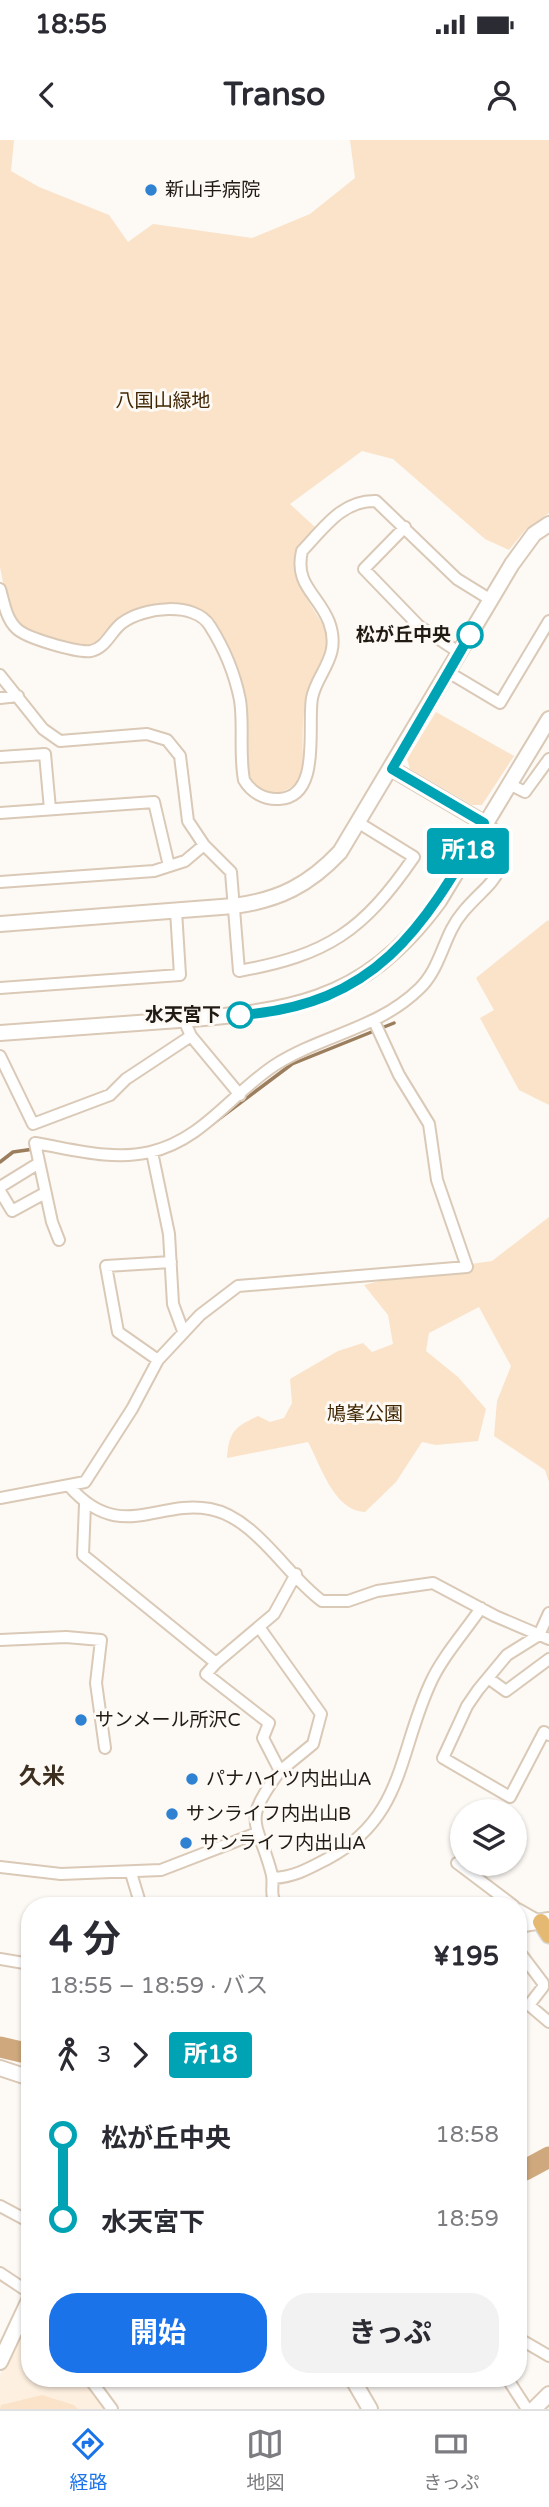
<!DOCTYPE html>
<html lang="ja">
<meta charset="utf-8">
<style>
:root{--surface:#fff;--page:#f2f2f3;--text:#2b2b33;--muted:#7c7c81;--line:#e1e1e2;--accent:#1a73e8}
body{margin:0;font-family:"Varela Round","Noto Sans JP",sans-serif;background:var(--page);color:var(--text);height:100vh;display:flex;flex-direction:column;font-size:26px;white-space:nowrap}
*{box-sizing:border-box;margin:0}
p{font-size:23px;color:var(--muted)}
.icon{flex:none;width:38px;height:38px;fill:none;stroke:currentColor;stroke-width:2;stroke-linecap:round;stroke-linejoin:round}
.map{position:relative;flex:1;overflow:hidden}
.details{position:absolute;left:21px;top:1757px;width:506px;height:490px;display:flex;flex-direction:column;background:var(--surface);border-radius:28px;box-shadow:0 2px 5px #0004}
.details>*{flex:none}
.badge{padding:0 14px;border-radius:5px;font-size:24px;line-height:46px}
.fabs{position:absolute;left:450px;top:1659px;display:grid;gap:14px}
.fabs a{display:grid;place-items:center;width:77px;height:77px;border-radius:50%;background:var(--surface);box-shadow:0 2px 5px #0004;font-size:35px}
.map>.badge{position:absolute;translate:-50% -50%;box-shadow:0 0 0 4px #fff}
.legs{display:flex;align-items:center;gap:10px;height:77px;padding:0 28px;font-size:23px}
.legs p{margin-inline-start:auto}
.overview{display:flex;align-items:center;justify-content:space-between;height:119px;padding:0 28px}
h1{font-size:38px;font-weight:700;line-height:52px}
.primary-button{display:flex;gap:14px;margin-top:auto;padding:14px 28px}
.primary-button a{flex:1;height:80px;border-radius:28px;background:var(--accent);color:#fff;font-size:28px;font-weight:700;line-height:80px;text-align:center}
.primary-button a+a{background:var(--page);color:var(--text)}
ul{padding:0 28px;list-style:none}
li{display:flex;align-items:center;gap:24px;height:84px;font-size:26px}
li i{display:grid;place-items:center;width:10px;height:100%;margin:0 9px;background:currentColor}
li i::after{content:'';width:18px;height:18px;margin:-9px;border:5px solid;border-radius:50%;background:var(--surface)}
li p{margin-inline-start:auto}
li:first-child i{background:linear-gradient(#0000 50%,currentColor 0)}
li:last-child i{background:linear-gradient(currentColor 50%,#0000 0)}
.status{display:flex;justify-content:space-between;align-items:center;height:49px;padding:0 35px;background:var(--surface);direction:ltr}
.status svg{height:19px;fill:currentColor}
header{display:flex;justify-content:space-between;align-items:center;height:91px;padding:0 28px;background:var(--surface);font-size:32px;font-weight:700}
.tab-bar{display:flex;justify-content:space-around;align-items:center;height:98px;border-top:2px solid var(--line);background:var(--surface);font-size:19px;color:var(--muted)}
.tab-bar a{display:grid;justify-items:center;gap:4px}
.tab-bar .selected{color:var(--accent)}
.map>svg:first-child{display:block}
.built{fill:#fef0e0}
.green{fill:#fae3c8}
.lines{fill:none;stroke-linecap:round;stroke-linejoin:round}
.stream{stroke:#9b7e5e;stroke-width:3.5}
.river{stroke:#cfa97d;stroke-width:21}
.street-casing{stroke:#dac9b6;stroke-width:14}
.secondary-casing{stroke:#dac9b6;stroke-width:18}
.primary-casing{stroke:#d7d6d5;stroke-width:19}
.street{stroke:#fff;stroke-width:10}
.secondary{stroke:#fff;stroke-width:14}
.primary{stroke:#e6b972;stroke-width:16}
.line-1-casing{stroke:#fff;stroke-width:16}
.line-1{stroke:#00a3b4;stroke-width:10}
.poi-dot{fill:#2e82d1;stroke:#fdf9f5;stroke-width:2.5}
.stop-1-dot{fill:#fff;stroke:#00a3b4;stroke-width:3.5}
.labels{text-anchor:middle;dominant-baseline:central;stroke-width:6;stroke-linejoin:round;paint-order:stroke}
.poi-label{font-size:19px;fill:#211b14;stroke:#fdf9f5;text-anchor:start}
.park-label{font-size:19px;fill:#402602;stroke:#fdf9f5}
.stop-label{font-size:19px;font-weight:bold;fill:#211b14;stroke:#fdf9f5;text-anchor:end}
.quarter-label{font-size:23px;font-weight:bold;fill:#3d2f20;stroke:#fdf9f5}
</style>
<div class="status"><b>18:55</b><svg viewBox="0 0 49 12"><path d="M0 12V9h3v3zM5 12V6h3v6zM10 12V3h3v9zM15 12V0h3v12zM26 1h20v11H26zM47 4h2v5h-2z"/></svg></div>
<header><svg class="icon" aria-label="back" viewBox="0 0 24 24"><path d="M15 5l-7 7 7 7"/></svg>Transo<svg class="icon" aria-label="person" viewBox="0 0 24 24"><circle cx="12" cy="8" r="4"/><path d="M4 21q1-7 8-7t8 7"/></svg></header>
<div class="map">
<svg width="549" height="2269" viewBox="0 0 549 2269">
<rect width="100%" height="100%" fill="#fdf9f5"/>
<path class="built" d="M30,2180V2238H84L107,2269H0V2235Z"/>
<path class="green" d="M0,0H14L11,31L39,47L109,75L128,102L153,84L252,98L310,74L355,38L350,0H549V373L526,389L509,410L485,399L393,319L362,311L290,364L316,388C284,421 292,436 315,472C318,478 324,484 325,491C332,521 311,533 306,557C301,582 303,611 303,638C289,652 259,665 251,638C243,613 249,588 247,563C245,545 236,529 228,513C210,478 197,454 151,466C142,468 128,472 121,477C109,484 103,498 90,506C66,505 20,496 11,471C5,457 3,441 0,427Z
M436,572L514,616L482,665H472L410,629L407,619Z
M548,780L549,782V965L519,950L480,878L494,870L476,838Z
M549,1077V1342L545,1330L494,1296L497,1261L511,1226L479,1167L429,1193L426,1211L458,1237L486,1269L478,1301L436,1305L422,1302L396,1342L365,1372C334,1371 321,1326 308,1302L227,1318C229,1291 235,1287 258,1276L270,1282L284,1278L292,1263L290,1239L338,1211L363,1203L372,1212L393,1204L388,1175L364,1145L415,1132L492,1121Z
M42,2255L74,2265L78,2269H0L1,2265Z"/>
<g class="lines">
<path class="stream" d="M200,993L292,924L394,883
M0,1022L13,1012L34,1009"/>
<path class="river" d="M0,1907L30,1914
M518,2030H525L549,2017"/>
<g class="street-casing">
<path id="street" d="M405,387L364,429L419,486L460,513
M0,449C4,463 6,478 16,488C25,498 78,513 91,511C106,508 111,491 122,483C143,467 195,461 210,486C224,508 235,535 240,560C244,586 239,613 244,640C251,652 264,660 279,659C322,657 307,586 312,558C317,532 342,517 329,482C318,454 294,445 302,411C324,388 342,360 376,361L457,439L491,460
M448,532L500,563L549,481
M0,535L43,589L60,601L147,594L167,600L180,616L188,681L204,705L231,732L239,831C328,815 363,791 414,717L359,683
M0,558L18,556
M0,617L45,614L50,669
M509,644L525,652L549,619
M0,673L154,662L169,726
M0,742L154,731L185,721L204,705
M0,848L180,835L176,771
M184,880L191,896L240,955
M0,916L33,984L110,955L126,939L191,896
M152,1012L169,1094L173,1164L183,1191
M0,1047L39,1023
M0,1051L12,1071L45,1053
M59,1100L52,1082L35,1003C72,1009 112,1021 150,1012C203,1000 232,953 275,925C322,895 378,889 419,849C442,827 443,795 463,772C488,742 510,738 498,692L484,683
M158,1220L118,1192L106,1126L171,1122
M69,1346C120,1404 157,1359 210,1369C255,1377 287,1436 322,1461H348L377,1451L433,1443L495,1476L549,1499
M0,1358L85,1342L132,1269L158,1220L200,1175L238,1146L467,1127L437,1040L429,984L399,935L374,881
M85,1364L83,1415L216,1523L206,1534L269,1583L263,1598L280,1631C240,1684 258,1680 272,1735C274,1747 269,1754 277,1766
M549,1473L539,1495L507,1515L478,1550L467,1566L443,1618L510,1657L544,1592L549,1595
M259,1487L321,1574L313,1604L280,1631
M0,1500L66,1497L101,1500L96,1543L105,1608
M216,1523L274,1474L296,1434
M488,1538L506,1551L549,1519
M457,1723L514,1766
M0,1727L61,1734L161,1730L257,1693
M131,1733L141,1766
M273,1738C294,1737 308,1729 327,1719C404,1678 398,1614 430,1544C442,1517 464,1493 481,1468
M518,1769L541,1782
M518,1810L543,1843V1847L529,1865L549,1882
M0,1819L30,1824
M0,2066L30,2082
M0,2133L30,2153
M518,2198L549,2216
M89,2238L112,2269
M507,2238L527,2269"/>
</g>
<g class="secondary-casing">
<path id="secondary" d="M392,629L484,683
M0,784L234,766C279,760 309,745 340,712L512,424L534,394L549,384
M0,893C55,889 110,885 165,881C286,872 362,866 439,761L549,579
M518,1785L549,1780
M0,1928L30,1938
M0,2222L30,2158
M352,2238L370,2269
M534,2269L549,2254"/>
</g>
<g class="primary-casing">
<path id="primary" d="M541,1782L549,1795"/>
</g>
<use href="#street" class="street"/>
<use href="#secondary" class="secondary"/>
<use href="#primary" class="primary"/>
</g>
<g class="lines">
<g class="line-1-casing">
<path id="line-1" d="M240,875C376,865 422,790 484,683L392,629L470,495"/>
</g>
<use href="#line-1" class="line-1"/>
</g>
<g class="poi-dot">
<circle cx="151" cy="50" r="7"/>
<circle cx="81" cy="1580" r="7"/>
<circle cx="192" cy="1639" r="7"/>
<circle cx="172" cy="1674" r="7"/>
<circle cx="186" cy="1703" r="7"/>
</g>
<g class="stop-1-dot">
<circle cx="470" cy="495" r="12"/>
<circle cx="240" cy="875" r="12"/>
</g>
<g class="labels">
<g class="poi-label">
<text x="165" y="50">新山手病院</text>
<text x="95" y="1580">サンメール所沢C</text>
<text x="206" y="1639">パナハイツ内出山A</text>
<text x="186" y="1674">サンライフ内出山B</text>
<text x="200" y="1703">サンライフ内出山A</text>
</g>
<g class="park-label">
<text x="163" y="261">八国山緑地</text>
<text x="365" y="1274">鳩峯公園</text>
</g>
<g class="stop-label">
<text x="451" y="495">松が丘中央</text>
<text x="221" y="875">水天宮下</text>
</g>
<g class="quarter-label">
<text x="42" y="1637">久米</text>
</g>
</g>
</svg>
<div class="fabs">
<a><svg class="icon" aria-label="layers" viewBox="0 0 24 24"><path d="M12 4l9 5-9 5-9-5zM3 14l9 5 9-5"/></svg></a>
</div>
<b class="badge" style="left:468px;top:711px;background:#00a3b4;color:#fff">所18</b>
<section class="details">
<div class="overview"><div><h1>4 分</h1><p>18:55 – 18:59 · バス</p></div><b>¥195</b></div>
<div class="legs"><svg class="icon" aria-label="walk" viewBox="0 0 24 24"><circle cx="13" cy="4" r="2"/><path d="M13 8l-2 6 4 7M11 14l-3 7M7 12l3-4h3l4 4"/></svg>3<svg class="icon" aria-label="forward" viewBox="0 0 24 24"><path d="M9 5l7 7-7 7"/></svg><b class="badge" style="background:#00a3b4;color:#fff">所18</b></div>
<ul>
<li><i style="color:#00a3b4"></i><b>松が丘中央</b><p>18:58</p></li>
<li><i style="color:#00a3b4"></i><b>水天宮下</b><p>18:59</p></li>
</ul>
<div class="primary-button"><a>開始</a><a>きっぷ</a></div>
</section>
</div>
<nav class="tab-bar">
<a class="selected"><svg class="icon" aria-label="directions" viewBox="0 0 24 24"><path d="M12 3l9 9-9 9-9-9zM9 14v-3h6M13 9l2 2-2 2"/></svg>経路</a>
<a><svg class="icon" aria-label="map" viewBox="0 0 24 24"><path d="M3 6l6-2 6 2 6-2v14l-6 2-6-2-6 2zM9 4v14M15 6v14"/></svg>地図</a>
<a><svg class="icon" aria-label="tickets" viewBox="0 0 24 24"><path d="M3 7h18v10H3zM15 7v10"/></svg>きっぷ</a>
</nav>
